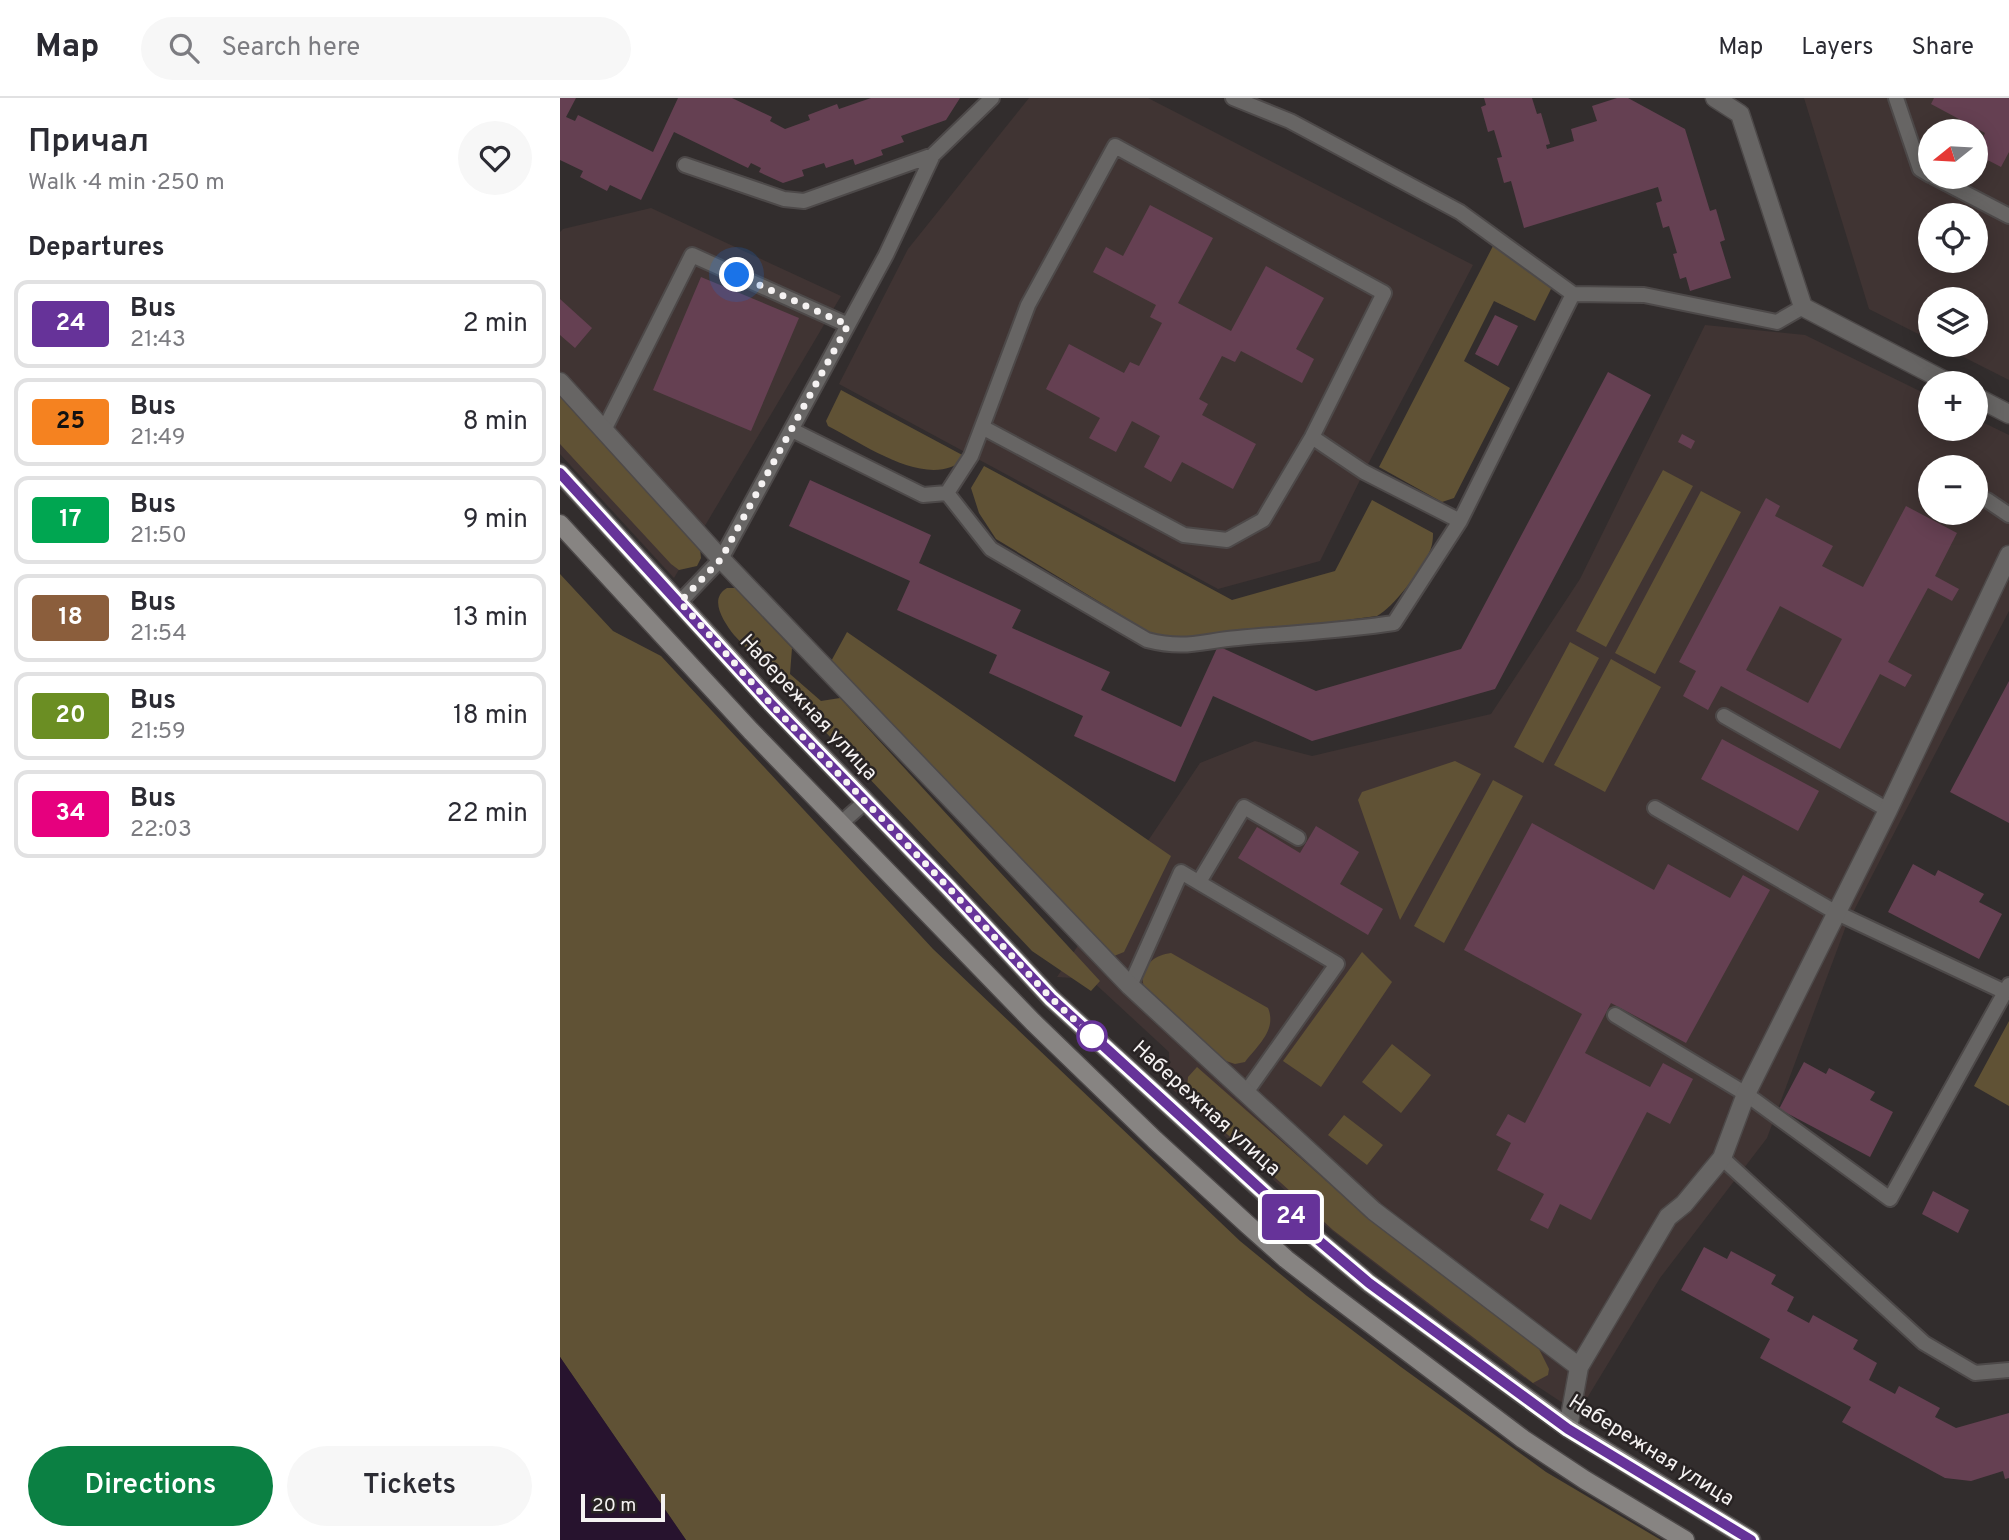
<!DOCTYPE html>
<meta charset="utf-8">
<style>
:root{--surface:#fff;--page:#f7f7f7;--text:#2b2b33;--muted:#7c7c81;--line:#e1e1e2;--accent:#0b8043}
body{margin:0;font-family:Overpass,sans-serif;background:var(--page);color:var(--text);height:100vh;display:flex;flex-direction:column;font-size:26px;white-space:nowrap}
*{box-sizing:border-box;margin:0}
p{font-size:23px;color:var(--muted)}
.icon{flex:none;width:38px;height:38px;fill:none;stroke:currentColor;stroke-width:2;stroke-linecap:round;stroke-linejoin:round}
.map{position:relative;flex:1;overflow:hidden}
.panel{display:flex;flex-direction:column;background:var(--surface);width:560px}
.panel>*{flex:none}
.badge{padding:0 14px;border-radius:5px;font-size:24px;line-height:46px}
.needle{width:46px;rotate:252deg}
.controls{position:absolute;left:1358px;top:21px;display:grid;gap:14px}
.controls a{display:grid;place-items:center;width:70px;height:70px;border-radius:50%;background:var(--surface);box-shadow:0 4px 18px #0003;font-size:35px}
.scale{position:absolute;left:21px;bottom:18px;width:84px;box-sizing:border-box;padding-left:7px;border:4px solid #f5f2f2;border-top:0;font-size:19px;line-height:24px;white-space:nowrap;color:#f5f2f2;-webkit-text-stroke:5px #282323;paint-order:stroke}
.you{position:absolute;width:35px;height:35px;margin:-18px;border:5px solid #fff;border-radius:50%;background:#1a73e8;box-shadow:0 0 0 10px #1a73e833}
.map>.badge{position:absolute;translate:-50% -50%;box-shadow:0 0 0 4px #fff}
h2{padding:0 28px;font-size:26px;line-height:63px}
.round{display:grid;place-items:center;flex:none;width:74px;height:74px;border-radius:37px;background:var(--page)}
.headline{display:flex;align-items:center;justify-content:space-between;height:119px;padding:0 28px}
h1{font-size:33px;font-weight:600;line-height:52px}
.primary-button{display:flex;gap:14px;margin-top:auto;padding:14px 28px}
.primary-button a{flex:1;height:80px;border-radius:42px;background:var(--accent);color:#fff;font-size:28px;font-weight:600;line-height:80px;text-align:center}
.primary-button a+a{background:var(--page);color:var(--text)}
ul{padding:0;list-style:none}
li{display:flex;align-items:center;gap:21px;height:88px;margin:0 14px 10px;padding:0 14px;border:4px solid var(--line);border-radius:14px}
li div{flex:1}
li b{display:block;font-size:26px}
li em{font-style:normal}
li .badge{min-width:77px;font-weight:700;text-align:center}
header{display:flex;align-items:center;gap:42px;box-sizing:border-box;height:98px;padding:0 35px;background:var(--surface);border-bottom:2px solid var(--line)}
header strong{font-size:33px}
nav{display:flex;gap:38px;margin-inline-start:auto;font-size:24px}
.search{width:490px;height:63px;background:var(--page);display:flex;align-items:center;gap:18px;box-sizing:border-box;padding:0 24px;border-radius:38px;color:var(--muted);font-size:26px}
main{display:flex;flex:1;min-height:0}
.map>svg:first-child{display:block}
.built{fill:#403433;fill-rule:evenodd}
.green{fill:#605235}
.water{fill:#27132e}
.building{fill:#654052;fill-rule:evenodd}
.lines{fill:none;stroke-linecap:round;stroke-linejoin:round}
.service-casing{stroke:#4d4949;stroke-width:18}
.minor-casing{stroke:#4d4949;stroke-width:21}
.secondary-casing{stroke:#4d4949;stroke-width:21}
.service{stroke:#676564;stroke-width:14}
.minor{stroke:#676564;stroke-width:18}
.secondary{stroke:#878482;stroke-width:18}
.line-casing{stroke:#fff;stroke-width:16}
.line{stroke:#639;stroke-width:10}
.walk{stroke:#f5f2f2;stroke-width:7;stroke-dasharray:0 12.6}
.stop-dot{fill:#fff;stroke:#639;stroke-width:3.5}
.labels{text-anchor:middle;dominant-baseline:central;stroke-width:5;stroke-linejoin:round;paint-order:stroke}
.street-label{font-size:21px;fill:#f5f2f2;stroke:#282323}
</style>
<header>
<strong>Map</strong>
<div class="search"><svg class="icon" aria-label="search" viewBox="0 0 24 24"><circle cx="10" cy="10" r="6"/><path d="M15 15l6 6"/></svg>Search here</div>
<nav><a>Map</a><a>Layers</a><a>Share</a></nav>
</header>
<main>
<section class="panel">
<div class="headline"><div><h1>Причал</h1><p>Walk · 4 min · 250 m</p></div><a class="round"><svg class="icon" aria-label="heart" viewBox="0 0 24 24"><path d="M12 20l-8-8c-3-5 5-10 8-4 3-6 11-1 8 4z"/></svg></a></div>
<h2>Departures</h2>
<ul>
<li><span class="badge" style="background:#639;color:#fff">24</span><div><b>Bus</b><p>21:43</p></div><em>2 min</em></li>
<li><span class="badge" style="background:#f58220;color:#111">25</span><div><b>Bus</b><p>21:49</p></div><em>8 min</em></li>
<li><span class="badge" style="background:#00a651;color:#fff">17</span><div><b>Bus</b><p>21:50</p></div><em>9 min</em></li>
<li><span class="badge" style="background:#8b5e3c;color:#fff">18</span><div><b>Bus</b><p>21:54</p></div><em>13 min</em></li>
<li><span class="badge" style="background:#6b8e23;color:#fff">20</span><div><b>Bus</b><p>21:59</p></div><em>18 min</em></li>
<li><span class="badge" style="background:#e6007e;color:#fff">34</span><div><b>Bus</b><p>22:03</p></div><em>22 min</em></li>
</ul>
<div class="primary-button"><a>Directions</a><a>Tickets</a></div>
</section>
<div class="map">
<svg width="1449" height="1442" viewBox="0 0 1449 1442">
<rect width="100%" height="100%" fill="#322d2d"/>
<path class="built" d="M469,0H588L913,167L804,374L760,463L658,491L279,286L348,151Z
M1244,0H1449V282L1380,247H1416V201H1370V242L1309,211ZM1370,33H1416V79H1370ZM1370,117H1416V163H1370Z
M91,110L281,198L114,480L0,356V134L3,131Z
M1145,227L1245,237L1370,298V331H1416V321L1449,337V513L1286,828L1207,1040L1100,1180L1018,1315L957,1275L758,1122L610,989L609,954L530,881L497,879L640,665L695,643L752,658L931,616L1020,481ZM1370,369H1416V415H1370Z"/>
<path class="green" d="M933,148L965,163L993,187L975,223L934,203L904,263L950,290L894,400L882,404L819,369Z
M281,292L406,359C371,395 304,346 268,328L266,323Z
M0,296L140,450L141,460L137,468L119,472L111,466L0,346Z
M424,368L672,502L775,473L812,402L873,435C873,443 872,450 868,457C858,475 834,509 817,518L623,543L594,537L436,441L419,415L411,390Z
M1103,372L1133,388L1046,549L1016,533Z
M1141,393L1181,414L1095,576L1055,555Z
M0,476L53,533L101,558L373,851L680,1143L747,1198L841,1269L986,1374L1101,1442H126L0,1259Z
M167,490H175L232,550L230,576L261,603L280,600L540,883L531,893L472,853L174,537C164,524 148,501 167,490Z
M287,534L611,758L564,854L554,858L546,855L269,567Z
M1010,544L1039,560L983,665L954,649Z
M1051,561L1101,589L1045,694L994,667Z
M895,663L921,676L840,822L798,702L802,694Z
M933,682L963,698L884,845L854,828Z
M802,854L832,884L761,989L723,963Z
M611,855L708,910C717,932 698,947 685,964L675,966L666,963L586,893C575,873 592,857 611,855Z
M1449,923V1008L1414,988Z
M832,946L871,977L841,1015L802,984Z
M637,969L806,1118L978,1249L989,1271L988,1277L973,1285L773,1132L626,999L628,979Z
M784,1017L823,1047L807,1067L768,1037Z"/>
<path class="water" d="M0,1259L126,1442H0Z"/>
<path class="building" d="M0,0H16L6,19L15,23L18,17L93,54L118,0H172L212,19L210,23L225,31L250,22L248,17L277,6L279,11L311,0H400L386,22L341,38L344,44L321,52L323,57L295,67L293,61L266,70L264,65L242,72L244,78L223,85L199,74L201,70L191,65L188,70L114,34L81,102L50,87L47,93L20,79L23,73L0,62Z
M924,0H972L977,16L981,15L990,46L986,47L987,51L1014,43L1011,31L1037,23L1032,8L1057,0H1068L1125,31L1150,113L1156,111L1165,142L1160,144L1171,180L1130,193L1126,179L1120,181L1113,156L1117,155L1109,128L1103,130L1096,105L1102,103L1098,89L964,130L951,83L944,85L937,60L942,59L934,32L928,34L921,9L926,7Z
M1374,0H1449V54L1441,69L1416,56L1425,35L1371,6Z
M590,107L653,140L618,205L671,233L706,168L764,200L736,251L754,261L742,285L681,253L675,264L662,258L639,301L648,306L642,317L696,346L673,391L622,364L611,384L584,369L600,338L572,323L556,354L529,340L540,320L486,291L509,246L564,275L570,264L579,268L602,225L590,219L596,207L533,174L546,149L563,158Z
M141,179L239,220L191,333L93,292Z
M0,201L32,230L15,250L0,237Z
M935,217L958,228L938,268L915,256Z
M1048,274L1091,297L935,591L752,643L653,598L615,684L514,638L523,618L429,575L437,557L337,512L350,483L229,428L250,382L371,437L359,465L461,512L452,530L550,574L541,592L621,629L658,548L756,593L901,551Z
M1122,336L1135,343L1131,351L1118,344Z
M1206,400L1220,408L1215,418L1273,448L1262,468L1303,489L1346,408L1397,435L1375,478L1399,491L1392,503L1368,490L1328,564L1352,577L1345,589L1320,576L1280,651L1161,588L1148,612L1123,598L1136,573L1119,564ZM1220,508L1282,541L1248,605L1186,572Z
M1449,583V725L1390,694Z
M1162,641L1259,693L1238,733L1141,681Z
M972,725L1094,792L1108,766L1170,800L1183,777L1210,792L1126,945L1051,905L1025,955L1090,989L1103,965L1133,981L1110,1026L1087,1014L1031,1122L1000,1106L988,1131L970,1122L984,1096L937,1072L951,1045L936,1037L948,1016L965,1025L1022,916L904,852Z
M756,728L799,754L780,786L823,811L808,837L678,760L697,729L740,755Z
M1353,766L1375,778L1378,772L1424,796L1419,804L1442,816L1419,861L1328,814Z
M1244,964L1266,976L1269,970L1315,994L1310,1002L1333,1014L1310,1059L1219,1011Z
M1373,1093L1409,1112L1398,1135L1362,1116Z
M1144,1149L1167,1161L1171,1153L1216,1177L1211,1186L1234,1199L1227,1213L1249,1225L1253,1217L1298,1242L1293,1251L1317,1265L1309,1282L1335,1296L1339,1288L1380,1310L1375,1319L1396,1330L1449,1315V1380L1445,1381L1443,1373L1411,1383L1385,1380L1282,1324L1291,1309L1200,1260L1210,1241L1121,1192Z"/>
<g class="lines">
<g class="service-casing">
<path id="service" d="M673,0L730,23L900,114L1013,196L1084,197L1217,224L1243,209
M1336,0L1360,71L1370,77
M555,48L824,195L752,339L703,422L667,442L624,437L422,329L468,207Z
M125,67L224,101L244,103L373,57L432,0
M1374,79L1449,118
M44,332L132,157L288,227
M232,332L363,397L387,395L431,451L587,542C626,552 641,543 678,540C730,535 782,533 834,525L900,423L1013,196
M752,339L804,374L900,423
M387,395L411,358L422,329
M1427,402L1449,417
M120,504L161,461L326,157L373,57
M1164,618L1328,712
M1095,710L1275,814L1445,894
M280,726L305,704
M639,784L684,709L738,740
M570,888L621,774L777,866L687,993
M1055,917L1186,996L1330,1101L1449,887
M1162,1060L1364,1245L1415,1275L1449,1272"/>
</g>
<g class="minor-casing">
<path id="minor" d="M1155,0L1180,16L1243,209L1389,285
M0,284L161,461L570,888L814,1113L1019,1269L1108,1119L1124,1106L1162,1060L1186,996L1328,712L1449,457
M1416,299L1449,316
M1008,1330L1019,1269"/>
</g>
<g class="secondary-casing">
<path id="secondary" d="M0,375L211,605L388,789L491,900L731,1119L809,1185L1008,1330L1191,1442
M0,426L191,633L473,924L595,1042L688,1127L726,1161L771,1196L963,1341L1025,1382L1125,1442"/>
</g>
<use href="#service" class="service"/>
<use href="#minor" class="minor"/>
<use href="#secondary" class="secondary"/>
</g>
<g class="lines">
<g class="line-casing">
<path id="line" d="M0,375L211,606L388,789L491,900L731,1119L809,1185L1008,1331L1191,1442"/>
</g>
<use href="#line" class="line"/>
<path class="walk" d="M177,177L288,227L161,461L120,504L211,606L388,789L491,900L532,938"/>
</g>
<circle class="stop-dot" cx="532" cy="938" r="14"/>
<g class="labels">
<g class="street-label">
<text transform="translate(248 610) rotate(47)">Набережная улица</text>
<text transform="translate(646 1011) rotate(42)">Набережная улица</text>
<text transform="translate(1091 1353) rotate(32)">Набережная улица</text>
</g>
</g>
</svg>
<div class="controls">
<a><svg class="needle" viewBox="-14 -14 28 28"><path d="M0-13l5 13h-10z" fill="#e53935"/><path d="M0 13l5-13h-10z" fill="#7c7c81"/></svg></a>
<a><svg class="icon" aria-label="locate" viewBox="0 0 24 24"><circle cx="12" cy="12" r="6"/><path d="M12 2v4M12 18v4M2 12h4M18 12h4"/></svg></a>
<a><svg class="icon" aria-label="layers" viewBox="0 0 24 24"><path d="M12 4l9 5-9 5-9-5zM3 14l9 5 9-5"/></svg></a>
<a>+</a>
<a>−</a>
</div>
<div class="scale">20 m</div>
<div class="you" style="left:177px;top:177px"></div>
<b class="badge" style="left:731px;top:1119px;background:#639;color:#fff">24</b>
</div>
</main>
